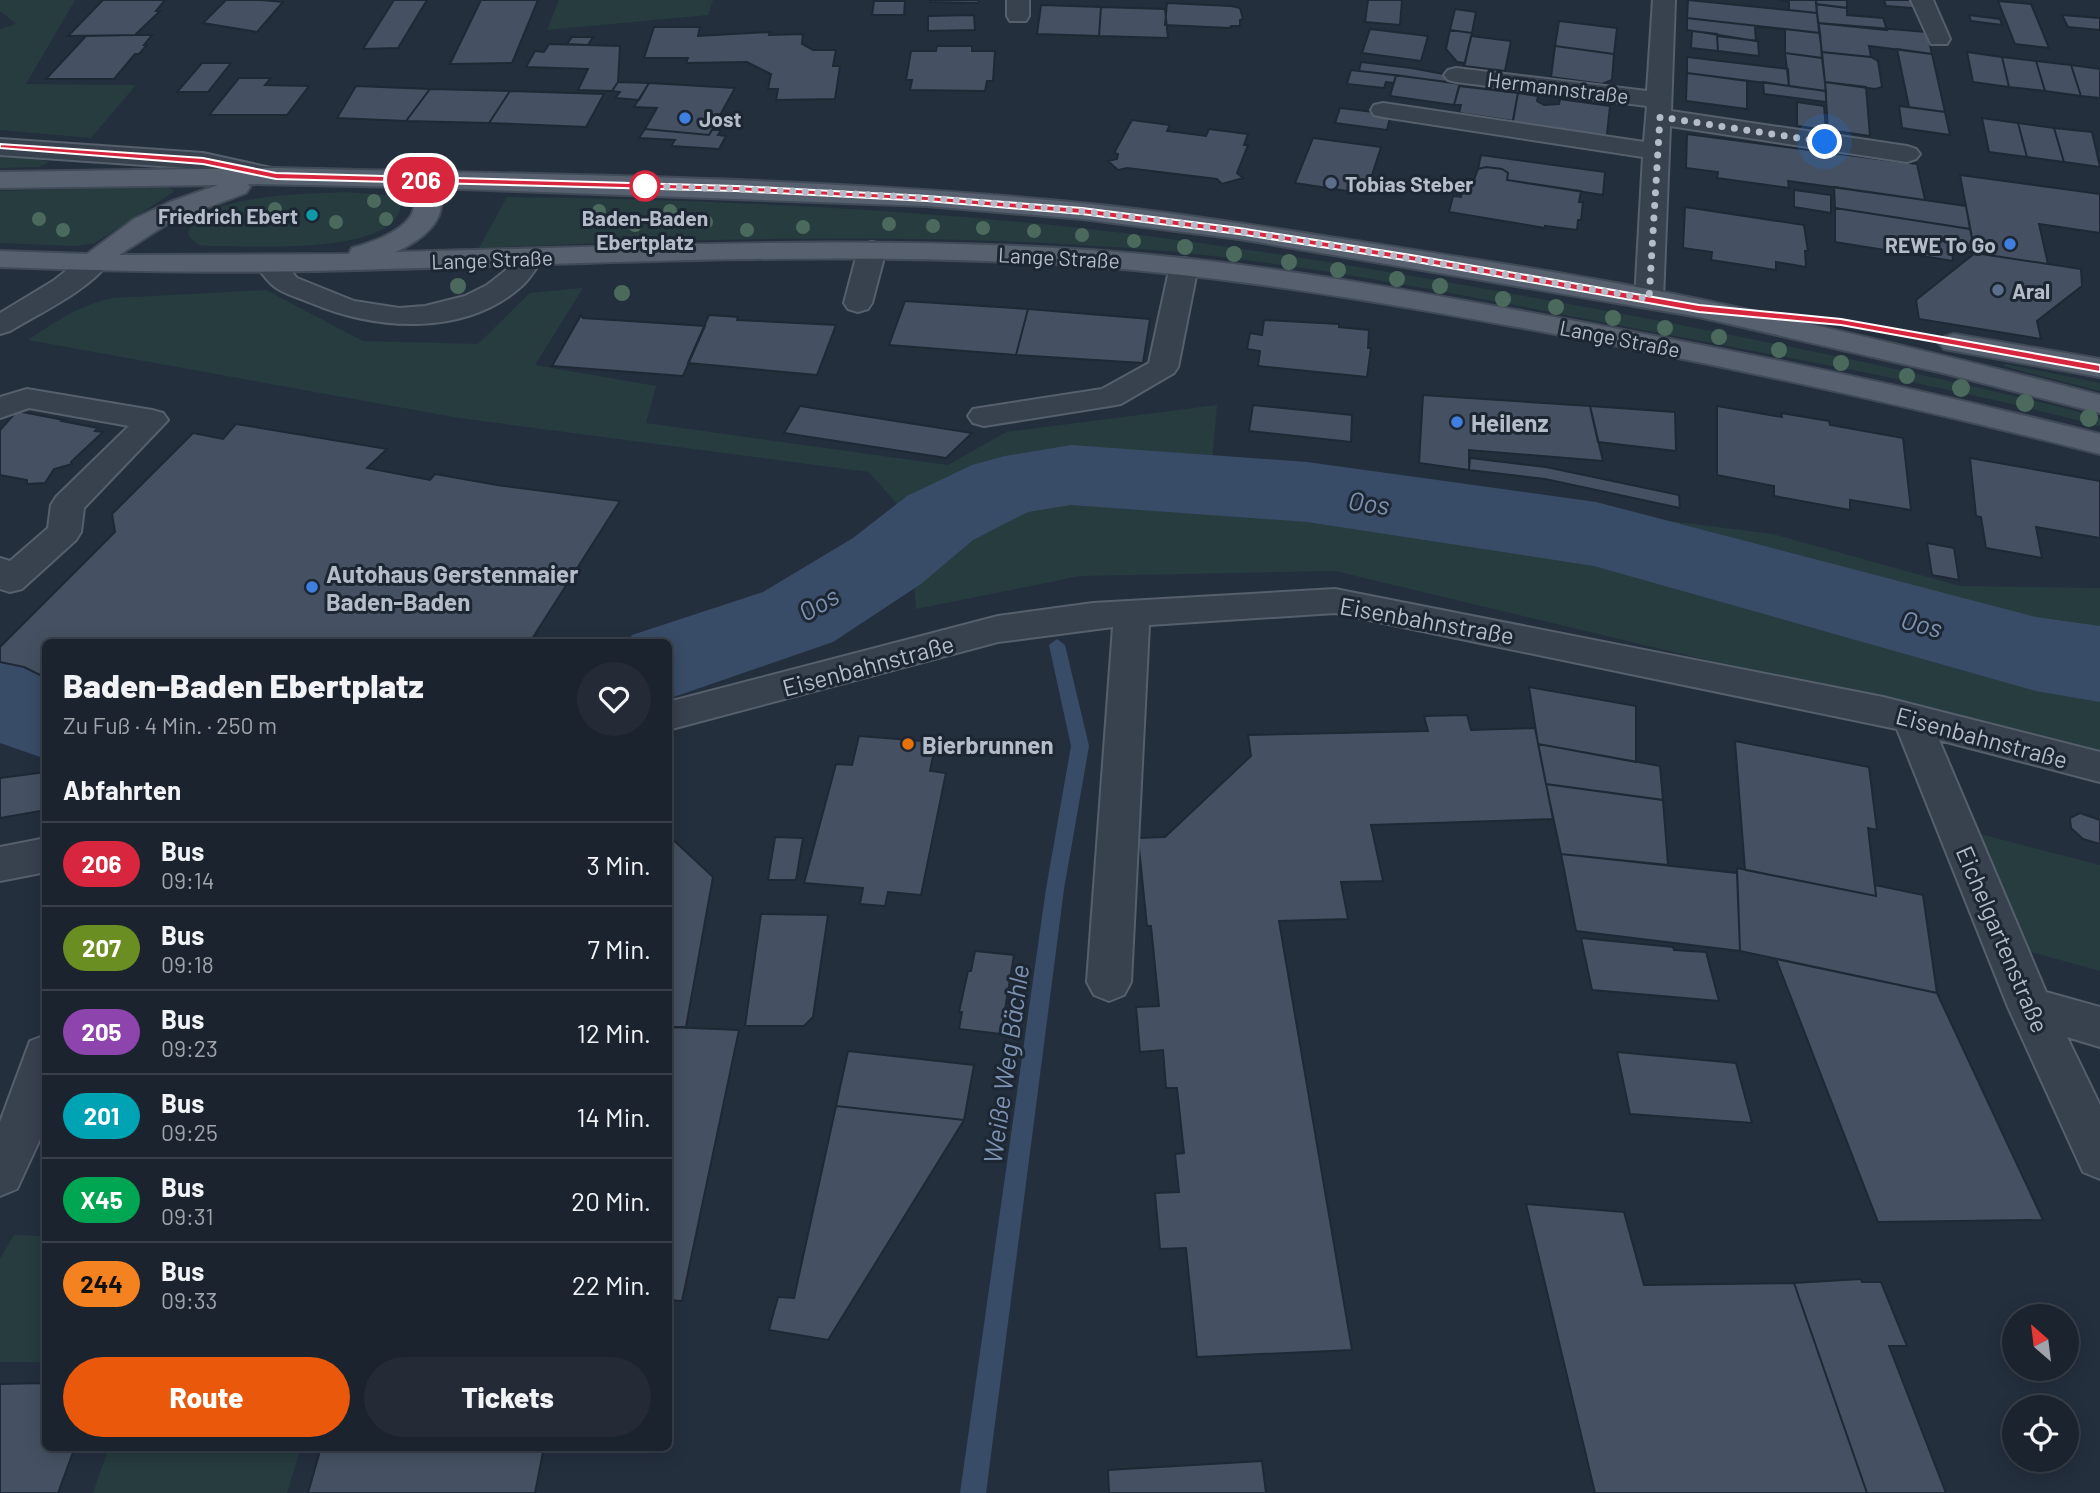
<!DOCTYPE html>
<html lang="de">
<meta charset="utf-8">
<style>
:root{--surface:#1b232e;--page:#242b36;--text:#f1f3f6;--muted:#a0a4aa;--line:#39404a;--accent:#ea580c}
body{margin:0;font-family:Barlow,sans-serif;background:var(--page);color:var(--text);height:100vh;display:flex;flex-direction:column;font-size:26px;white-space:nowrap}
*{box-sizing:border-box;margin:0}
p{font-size:23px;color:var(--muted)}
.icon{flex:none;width:38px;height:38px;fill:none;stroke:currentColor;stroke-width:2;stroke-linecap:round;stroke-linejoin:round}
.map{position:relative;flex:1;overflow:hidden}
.side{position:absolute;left:42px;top:639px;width:630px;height:812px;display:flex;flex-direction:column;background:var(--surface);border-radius:10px;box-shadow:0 4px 18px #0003,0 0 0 2px var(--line)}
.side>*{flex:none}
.badge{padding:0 14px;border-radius:23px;font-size:24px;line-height:46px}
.needle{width:46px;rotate:332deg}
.controls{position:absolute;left:2002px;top:1304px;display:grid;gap:14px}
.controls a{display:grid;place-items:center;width:77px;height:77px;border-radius:50%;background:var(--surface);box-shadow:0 4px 18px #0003,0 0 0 2px var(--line);font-size:35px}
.you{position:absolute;width:35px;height:35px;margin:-18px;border:5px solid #fff;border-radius:50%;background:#1a73e8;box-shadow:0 0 0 10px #1a73e833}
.map>.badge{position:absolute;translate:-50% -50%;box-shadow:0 0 0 4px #fff}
h2{padding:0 21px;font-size:26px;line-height:63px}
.round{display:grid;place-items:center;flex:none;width:74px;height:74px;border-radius:37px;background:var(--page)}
.head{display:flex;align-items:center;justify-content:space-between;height:119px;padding:0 21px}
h1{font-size:33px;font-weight:800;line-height:52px}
.button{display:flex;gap:14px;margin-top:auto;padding:14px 21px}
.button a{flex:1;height:80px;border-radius:42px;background:var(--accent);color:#fff;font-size:28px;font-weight:800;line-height:80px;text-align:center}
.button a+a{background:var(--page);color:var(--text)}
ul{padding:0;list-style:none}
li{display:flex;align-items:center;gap:21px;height:84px;padding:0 21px;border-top:2px solid var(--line)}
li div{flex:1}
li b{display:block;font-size:26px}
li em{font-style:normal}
li .badge{min-width:77px;font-weight:700;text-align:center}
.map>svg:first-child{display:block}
.green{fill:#263c3f}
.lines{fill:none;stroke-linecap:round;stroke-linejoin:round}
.stream{fill:#394c67;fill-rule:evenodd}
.river{fill:#394c67;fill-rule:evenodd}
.building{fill:#455162;stroke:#1f2835;stroke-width:2}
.minor-casing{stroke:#565f6c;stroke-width:4}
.major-casing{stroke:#414a57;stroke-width:4}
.minor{fill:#38414e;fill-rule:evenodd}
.major{fill:#56606e;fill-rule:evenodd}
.tree{fill:#4b6a5d}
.line{fill:#d7263d;stroke:#fff;stroke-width:2}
.walk{stroke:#b4bcc9;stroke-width:7;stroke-dasharray:0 12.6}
.shop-dot{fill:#3f7fe0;stroke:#1d2633;stroke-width:2.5}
.service-dot{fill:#5c6f8a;stroke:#1d2633;stroke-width:2.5}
.stop-dot{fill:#fff;stroke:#d7263d;stroke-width:3.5}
.culture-dot{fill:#0f9aa8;stroke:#1d2633;stroke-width:2.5}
.food-dot{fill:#e8710a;stroke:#1d2633;stroke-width:2.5}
.labels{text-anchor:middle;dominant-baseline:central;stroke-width:6;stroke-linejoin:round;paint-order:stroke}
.far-street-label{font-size:21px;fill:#b4bcc9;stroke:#1d2633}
.far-poi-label{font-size:21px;font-weight:bold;fill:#b4bcc9;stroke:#1d2633;text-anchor:start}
.far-stop-label{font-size:21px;font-weight:bold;fill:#b4bcc9;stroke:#1d2633}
.poi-label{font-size:24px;font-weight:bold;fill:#b4bcc9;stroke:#1d2633;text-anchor:start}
.street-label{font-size:24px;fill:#b4bcc9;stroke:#1d2633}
.water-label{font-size:26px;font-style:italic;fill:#7c92b1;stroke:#1d2633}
</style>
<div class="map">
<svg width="2100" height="1493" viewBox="0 0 2100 1493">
<rect width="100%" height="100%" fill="#242f3e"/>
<path class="green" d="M0,0H75L26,84L136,85L91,138L0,130V29L16,24L0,11Z
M559,0H713L708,15L547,30Z
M0,155L36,158L49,162L39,167L0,168Z
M144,187H168L175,191L95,243L75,246L0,243V191Z
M347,192L386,195L401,206C392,257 249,245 209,246L198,245L188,235C192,193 315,194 347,192Z
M507,197C678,199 850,206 1021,222C1191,238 1361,266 1530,297C1709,329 1887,365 2064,408L2100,418V426C1941,384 1778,356 1617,325C1456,294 1293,260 1129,248C912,232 696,239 479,248Z
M583,288L535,365L656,386L646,423L948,465L1006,432L1217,405L1212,463L1773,534L1960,586L2100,588V754L1335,571L1080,576L916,609L908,517L869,472L459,418L28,340C56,321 80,305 113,298L266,290L363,341L478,344L530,293Z
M2006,364L2100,383V391L2006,367L2003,365Z
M1976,833L2100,865V971L2006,945Z
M14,1235L45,1236V1362H0V1259Z
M109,1447H301L287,1493H93Z"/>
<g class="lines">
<path class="stream" d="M1057,639L1065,645L1089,746L1064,889L986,1493H960L1046,889L1071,746L1049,645Z"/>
<path class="river" d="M1071,445L1307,462L1596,502L2036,617L2100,626V702L2036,691L1594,566L1307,522L1071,505L1028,512L973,540L921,584L833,642L668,699V642H628L632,635L763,592L853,538L907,496L972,465L1005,456Z
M0,656L46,671V759L0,743Z"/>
</g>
<path class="building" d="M103,0H165L156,11H160L135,35L68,36Z
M226,0H261L283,2L257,32L203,23Z
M394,0H427L398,48L363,49Z
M481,0H538L512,63L450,64Z
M930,0H979L978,3L930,2Z
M1368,0H1402L1400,25L1365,22Z
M1688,0L1817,13L1820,33L1687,18Z
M1816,0L1817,13L1789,10V2L1779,0Z
M1816,0H1847V8L1816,4Z
M1884,0H1921L1924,9L1886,6Z
M874,1H905L904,15H872Z
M1998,1L2031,4L2049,48L2015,44Z
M1167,3L1231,6L1240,8L1243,19L1240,20V26H1231L1230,28L1165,25Z
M1816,4L1847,8V15L1883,18L1887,30L1818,23Z
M1041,5L1101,7L1099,36L1037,34Z
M1101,7L1165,9L1168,38L1099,36Z
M1455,9L1476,12L1472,33L1450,30Z
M974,15L975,30L928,31V16Z
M1969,15L2000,19L2002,25L1971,21Z
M2062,15L2100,18V30L2068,27Z
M1687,18L1785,29L1755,27L1756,41L1687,30Z
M1559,21L1617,28L1614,54L1555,46Z
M1818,23L1927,32L1932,54L1869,46L1871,57L1822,52Z
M654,27H700L698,36L770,32L769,35L803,34L802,44L813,50H836L833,66H840L835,99L776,100L778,89H768L771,74L747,62L686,63L688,58H644Z
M1370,29L1428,36L1421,61L1362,53Z
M1785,29L1820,33L1822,58L1785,53Z
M1450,30L1472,33L1465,63L1457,62L1446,49Z
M1692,31L1717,34L1718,51L1691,48Z
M135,35H152L144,45H147L139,54H135L114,79H46L86,36Z
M1471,36L1511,41L1505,71L1464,66Z
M1717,36L1758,41L1759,56L1718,51Z
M572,37H593L588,45L567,44Z
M549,44L620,46L618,82L612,91L578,90L588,69L526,67L535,51L544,52Z
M937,46H972V51H995L993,81H987L985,91L910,90L912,80H906L911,51H936Z
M1555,46L1614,54L1612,80L1602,84L1551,77Z
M1897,49L1932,54L1945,112L1909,107Z
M1822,52L1871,57L1878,61L1882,87L1875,89L1825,82Z
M1967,52L2002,57L2009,87L1973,82Z
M1785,53L1822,58L1826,91L1789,86Z
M1687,57L1788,69L1789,86L1687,73Z
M2002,57L2036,61L2045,91L2009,87Z
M2036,61L2071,65L2081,96L2045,91Z
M1361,62L1411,68L1449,75L1448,82L1359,71Z
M202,63H231L208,92H177Z
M2071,65L2100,69V98L2081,96Z
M1351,70L1359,71L1396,75L1394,83L1386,82L1384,88L1347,84Z
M1687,73L1747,81V109L1686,101Z
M1396,75L1460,84L1454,105L1390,96Z
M239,78H271L265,85L309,86L287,115H209Z
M618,82L649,83L639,100L615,98L620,92L612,91Z
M1763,82L1826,91V102L1764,94Z
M1825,82L1866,87L1870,136L1828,130Z
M649,83L735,88L709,135L645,129L657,108L634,107Z
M356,86L430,89L406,121L337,118Z
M1459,86L1518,93L1513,121L1459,113L1461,105H1454Z
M430,89L510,91L489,123L406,121Z
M510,91L604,94L586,127L489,123Z
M1518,93L1538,96L1537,101L1544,105L1559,104L1560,99L1610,106L1607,134L1610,136L1599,139L1512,125Z
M1797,102L1824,106L1826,130L1797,126Z
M1899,106L1945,112L1950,135L1902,128Z
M1340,108L1391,114L1387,130L1335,123Z
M1982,118L2018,123L2027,157L1989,152Z
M1132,120L1170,125L1167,131L1206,136L1209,129L1248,134L1244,145H1248L1237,173L1243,178L1222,184L1217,179L1127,168L1118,170L1108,161L1117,159L1118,154L1114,153Z
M2018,123L2054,128L2064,162L2027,157Z
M2054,128L2092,132L2100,167L2064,162Z
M645,129L709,135L712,130H721L718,135L726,136L719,149L671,146L675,140L639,138Z
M1687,134L1917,164L1925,200L1788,181L1789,188L1717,178L1718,172L1686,168Z
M1313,138L1381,147L1366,194L1295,183Z
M1481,155L1605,172L1603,195L1507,180L1508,173L1502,169L1486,167L1478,169Z
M1486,167L1502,169L1508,173L1507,180L1581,191L1579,202H1583L1581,220H1578L1577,230L1545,226V228L1449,212L1453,196L1461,197L1463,184L1472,185L1478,169Z
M1960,175L2100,194V233L2039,224L2048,264L1975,253Z
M1834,187L1966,206L1970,229L1835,208Z
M1794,190L1831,195V213L1794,207Z
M1685,207L1804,225L1808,251H1805L1806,267L1776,262V270L1711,260L1712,252L1683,248Z
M1835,208L1970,229L1975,253L1952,249L1953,261L1835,242Z
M1975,253L2081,269L2082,286L2037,321L2041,339L1919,319L1916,300Z
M905,301L1028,309L1016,355L889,345Z
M1028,309L1150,319L1143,363L1016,355Z
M581,315L583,318L705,326L683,376L552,366Z
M709,315L738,317L737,320L836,325L817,375L688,363Z
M1264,320L1339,324V327L1369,330L1368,348H1371L1367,377L1258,366L1260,351L1247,349L1250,333L1262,335Z
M1423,395L1590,406L1603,461L1469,450V470L1419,463Z
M1253,405L1352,415L1351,442L1249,431Z
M800,406L972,433L946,458L784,433Z
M1590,406L1675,412L1676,451L1598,442Z
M1717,406L1782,417L1781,413L1829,421L1830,425L1903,438L1911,510L1850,500V510L1774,496V486L1717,475Z
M17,411L64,420L62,421L98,428L95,431L103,432L71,462L72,464L54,469L45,483L27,484V480L0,475V430Z
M236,424L387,449L367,468L430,480L435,474L497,485L620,501L530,642H46V678L24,667L0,662V647L115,532L112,514L193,433L223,439Z
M1470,458L1546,467L1679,495L1680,508L1545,479L1469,470Z
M1970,458L2100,481V538L2036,527L2042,558L1986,548L1981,517L1976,516Z
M1927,543L1954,548L1959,580L1932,575Z
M1529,687L1636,706V762L1538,744Z
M1467,715L1471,730L1535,728L1553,819L1371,825L1383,881L1341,882L1348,919L1279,921L1352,1350L1197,1357L1186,1248L1160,1249L1155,1193L1179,1192L1175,1154L1184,1153L1177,1088H1166L1163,1050L1140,1052L1136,1007L1159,1006L1151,926H1147L1138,838L1165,837L1251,756L1248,735L1428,731L1424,716Z
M859,736L936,742L930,771L946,773L921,895L888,892L885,906L860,904L863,888L804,883L836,764L852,765Z
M1735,741L1869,767L1877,830L1868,828L1876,896L1745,870Z
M1538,744L1660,766L1663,800L1546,784Z
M46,772V810L0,818V778Z
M1546,784L1663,800L1668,865L1561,854Z
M2080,813L2100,820V844L2083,839L2071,828L2070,818Z
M668,835L713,877L686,1027H668Z
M775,837L803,838L796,880H768Z
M1561,854L1737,873L1740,951L1576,931Z
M1737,868L1876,896L1875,885L1923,895L1937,993L1740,951Z
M761,914L828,915L813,1017L804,1026H745Z
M1581,938L1673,947L1674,950L1706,952L1719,1001L1592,990Z
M975,951L1014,955L1001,1034L959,1029L962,1012H959L968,971H971Z
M1776,959L1937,993L2043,1220L1878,1222Z
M668,1027L739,1030L682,1301L668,1300Z
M848,1051L974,1065L964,1120L836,1106Z
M1617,1052L1736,1063L1752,1123L1630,1114Z
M836,1106L964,1120L828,1340L769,1330L778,1297L794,1298Z
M1526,1204L1624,1212L1644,1285L1794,1283L1867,1493H1595Z
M1861,1279L1862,1282H1881L1907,1346H1889L1946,1493H1867L1794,1283Z
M46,1383V1447H75L58,1493H0V1384Z
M321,1447H544L535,1493H308Z
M1262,1461L1266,1493H1109L1108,1470Z"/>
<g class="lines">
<g class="minor-casing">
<path id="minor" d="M1007,0H1029V16L1026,21H1010L1007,16Z
M1653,0H1675L1671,111L1907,146L1916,149L1920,154L1916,159L1907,162L1670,126L1663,299L1659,305L1649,308L1639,305L1635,299L1643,157L1383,117L1374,115L1371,110L1374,105L1383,103L1644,142L1647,106L1456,82L1448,80L1444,75L1448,70L1456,68L1647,91Z
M1911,0H1933L1950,39L1947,44H1931Z
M0,139L203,153L285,171L289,176L285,181L276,184L203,169L0,155Z
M872,242L882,244L886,250L872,303L868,309L858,312L848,309L844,303L858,250L862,244Z
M529,250L539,252L543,258C537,267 531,277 524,284C468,337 377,331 311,303C280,290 276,294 256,265L260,259L270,257L280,259L297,278L354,301L399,308L425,306L465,296L487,285L506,270L519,252Z
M95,254L105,256L109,262C89,290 40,313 10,331L0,334V313L53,281L85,256Z
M1184,258L1194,260L1198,266L1178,367L1174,373L1121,404L1110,406L984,426L973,423L968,416L973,409L1102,389L1149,363L1170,266L1174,260Z
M27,389L152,410L163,413L168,420L84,508L81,532L76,540L22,589L10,592L0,589V558L10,561L48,528L51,505L56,497L129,426L29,408L0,418V397Z
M1335,589L1883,697L2100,752V782L1939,740L2046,992L2100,1007V1047L2067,1037L2100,1105V1179L2083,1172L2008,1007L1897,729L1335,613L1149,625L1131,982L1124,995L1109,1001L1094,995L1087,982L1113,627L998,642L668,730V702L998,616L1093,603Z
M46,838V872L0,881V847Z
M46,1035V1126L17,1189L0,1196V1122L30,1041Z"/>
</g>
<g class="major-casing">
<path id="major" d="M276,168C544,175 814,176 1081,203C1173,212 1265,227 1356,241C1471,259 1590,276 1703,300C1836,329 1968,361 2100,395V413L1943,373L1699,317L1239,239L1082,219L927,206L435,188C455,217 419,242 395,252C632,247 868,234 1104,251C1242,261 1380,285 1516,310C1712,345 1907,386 2100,434V454C1907,405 1713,363 1517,327C1364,299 1210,273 1054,264C805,250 557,266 309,271C206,273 103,271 0,267V251L87,254L134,219L170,202L218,185L0,188V172ZM248,184L407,187C434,221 378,241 352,248L349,254L119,255L170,222L246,193L250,187Z
M1954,334L2100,359V377L1944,349L1939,343L1944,337Z"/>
</g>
<use href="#minor" class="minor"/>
<use href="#major" class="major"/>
</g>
<g class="tree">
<circle cx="374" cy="201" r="7"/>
<circle cx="275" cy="209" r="7"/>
<circle cx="599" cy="211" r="7"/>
<circle cx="670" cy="211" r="7"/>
<circle cx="39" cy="219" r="7"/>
<circle cx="386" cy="219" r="7"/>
<circle cx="336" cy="222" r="7"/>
<circle cx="706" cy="222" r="7"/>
<circle cx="889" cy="224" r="7"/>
<circle cx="635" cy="225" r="7"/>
<circle cx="933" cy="226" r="7"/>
<circle cx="803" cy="227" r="7"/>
<circle cx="983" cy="228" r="7"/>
<circle cx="63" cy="230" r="7"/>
<circle cx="747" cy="230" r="7"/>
<circle cx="1034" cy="231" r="7"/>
<circle cx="1082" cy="235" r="7"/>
<circle cx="1134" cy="241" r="7"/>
<circle cx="1185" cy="247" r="8"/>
<circle cx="1234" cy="254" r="8"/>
<circle cx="1289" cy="262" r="8"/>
<circle cx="1338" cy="270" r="8"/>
<circle cx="1397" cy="279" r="8"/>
<circle cx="458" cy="286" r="8"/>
<circle cx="1440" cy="286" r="8"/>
<circle cx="622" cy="293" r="8"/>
<circle cx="1503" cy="299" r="8"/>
<circle cx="1556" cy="307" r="8"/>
<circle cx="1613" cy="318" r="8"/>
<circle cx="1665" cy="328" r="8"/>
<circle cx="1719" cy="337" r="8"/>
<circle cx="1779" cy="350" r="8"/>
<circle cx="1841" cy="363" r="8"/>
<circle cx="1907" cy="376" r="8"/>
<circle cx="1961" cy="388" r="9"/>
<circle cx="2025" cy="403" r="9"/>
<circle cx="2089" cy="418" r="9"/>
</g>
<path class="line" d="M0,144L203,158L276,173L736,186L927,196L1082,208L1239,228L1411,255L1699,305L1841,319L2100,365V372L1841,325L1699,312L1411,261L1239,234L1082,214L927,201L736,191L276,179L203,164L0,148Z"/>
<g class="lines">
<path class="walk" d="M645,186H637C790,190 944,196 1096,213C1281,234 1465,268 1649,299L1660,117L1825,142"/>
</g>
<g class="shop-dot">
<circle cx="685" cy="118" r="7"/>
<circle cx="2010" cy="244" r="7"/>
<circle cx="1457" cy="422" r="7"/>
<circle cx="312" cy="587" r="7"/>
</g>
<g class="service-dot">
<circle cx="1331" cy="183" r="7"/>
<circle cx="1998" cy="290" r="7"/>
</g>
<circle class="stop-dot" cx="645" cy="186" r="14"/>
<circle class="culture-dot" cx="312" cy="215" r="7"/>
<circle class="food-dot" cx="908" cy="744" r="7"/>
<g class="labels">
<g class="far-street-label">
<text transform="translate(1558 87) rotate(7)">Hermannstraße</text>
<text transform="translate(1059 257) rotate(3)">Lange Straße</text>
<text transform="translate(492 259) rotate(-2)">Lange Straße</text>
<text transform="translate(1620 338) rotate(11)">Lange Straße</text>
</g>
<g class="far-poi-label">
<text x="699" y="118">Jost</text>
<text x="1345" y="183">Tobias Steber</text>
<text x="298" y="215" text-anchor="end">Friedrich Ebert</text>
<text x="1996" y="244" text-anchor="end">REWE To Go</text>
<text x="2012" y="290">Aral</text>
</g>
<g class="far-stop-label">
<text x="645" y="217">Baden-Baden<tspan x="645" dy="24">Ebertplatz</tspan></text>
</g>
<g class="poi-label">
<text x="1471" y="422">Heilenz</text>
<text x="326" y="573">Autohaus Gerstenmaier<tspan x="326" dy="28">Baden-Baden</tspan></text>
<text x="922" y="744">Bierbrunnen</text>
</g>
<g class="street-label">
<text transform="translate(1427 620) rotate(10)">Eisenbahnstraße</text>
<text transform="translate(868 665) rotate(-15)">Eisenbahnstraße</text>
<text transform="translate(1982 737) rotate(15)">Eisenbahnstraße</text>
<text transform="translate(2003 939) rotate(67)">Eichelgartenstraße</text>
</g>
<g class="water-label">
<text transform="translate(1369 502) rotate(8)">Oos</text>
<text transform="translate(818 603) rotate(-30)">Oos</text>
<text transform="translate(1922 623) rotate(15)">Oos</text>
<text transform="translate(1005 1064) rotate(-82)">Weiße Weg Bächle</text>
</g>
</g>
</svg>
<div class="controls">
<a><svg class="needle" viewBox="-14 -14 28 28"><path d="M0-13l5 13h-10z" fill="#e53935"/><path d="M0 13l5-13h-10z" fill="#a0a4aa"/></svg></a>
<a><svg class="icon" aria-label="locate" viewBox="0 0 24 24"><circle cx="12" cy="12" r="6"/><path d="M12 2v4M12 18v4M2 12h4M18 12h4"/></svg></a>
</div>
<div class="you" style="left:1825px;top:142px"></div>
<b class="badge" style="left:421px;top:180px;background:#d7263d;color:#fff">206</b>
<section class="side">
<div class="head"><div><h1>Baden-Baden Ebertplatz</h1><p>Zu Fuß · 4 Min. · 250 m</p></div><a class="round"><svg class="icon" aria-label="heart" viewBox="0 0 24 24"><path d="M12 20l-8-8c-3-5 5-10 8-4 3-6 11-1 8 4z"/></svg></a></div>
<h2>Abfahrten</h2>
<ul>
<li><span class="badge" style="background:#d7263d;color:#fff">206</span><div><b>Bus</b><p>09:14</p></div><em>3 Min.</em></li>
<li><span class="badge" style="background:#6b8e23;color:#fff">207</span><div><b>Bus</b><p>09:18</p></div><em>7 Min.</em></li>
<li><span class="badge" style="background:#8e44ad;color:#fff">205</span><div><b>Bus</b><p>09:23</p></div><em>12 Min.</em></li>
<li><span class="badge" style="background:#00a3b4;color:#fff">201</span><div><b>Bus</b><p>09:25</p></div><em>14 Min.</em></li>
<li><span class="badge" style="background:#00a651;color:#fff">X45</span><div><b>Bus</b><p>09:31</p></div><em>20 Min.</em></li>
<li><span class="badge" style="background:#f58220;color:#111">244</span><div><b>Bus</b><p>09:33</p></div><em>22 Min.</em></li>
</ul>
<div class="button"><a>Route</a><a>Tickets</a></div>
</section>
</div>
